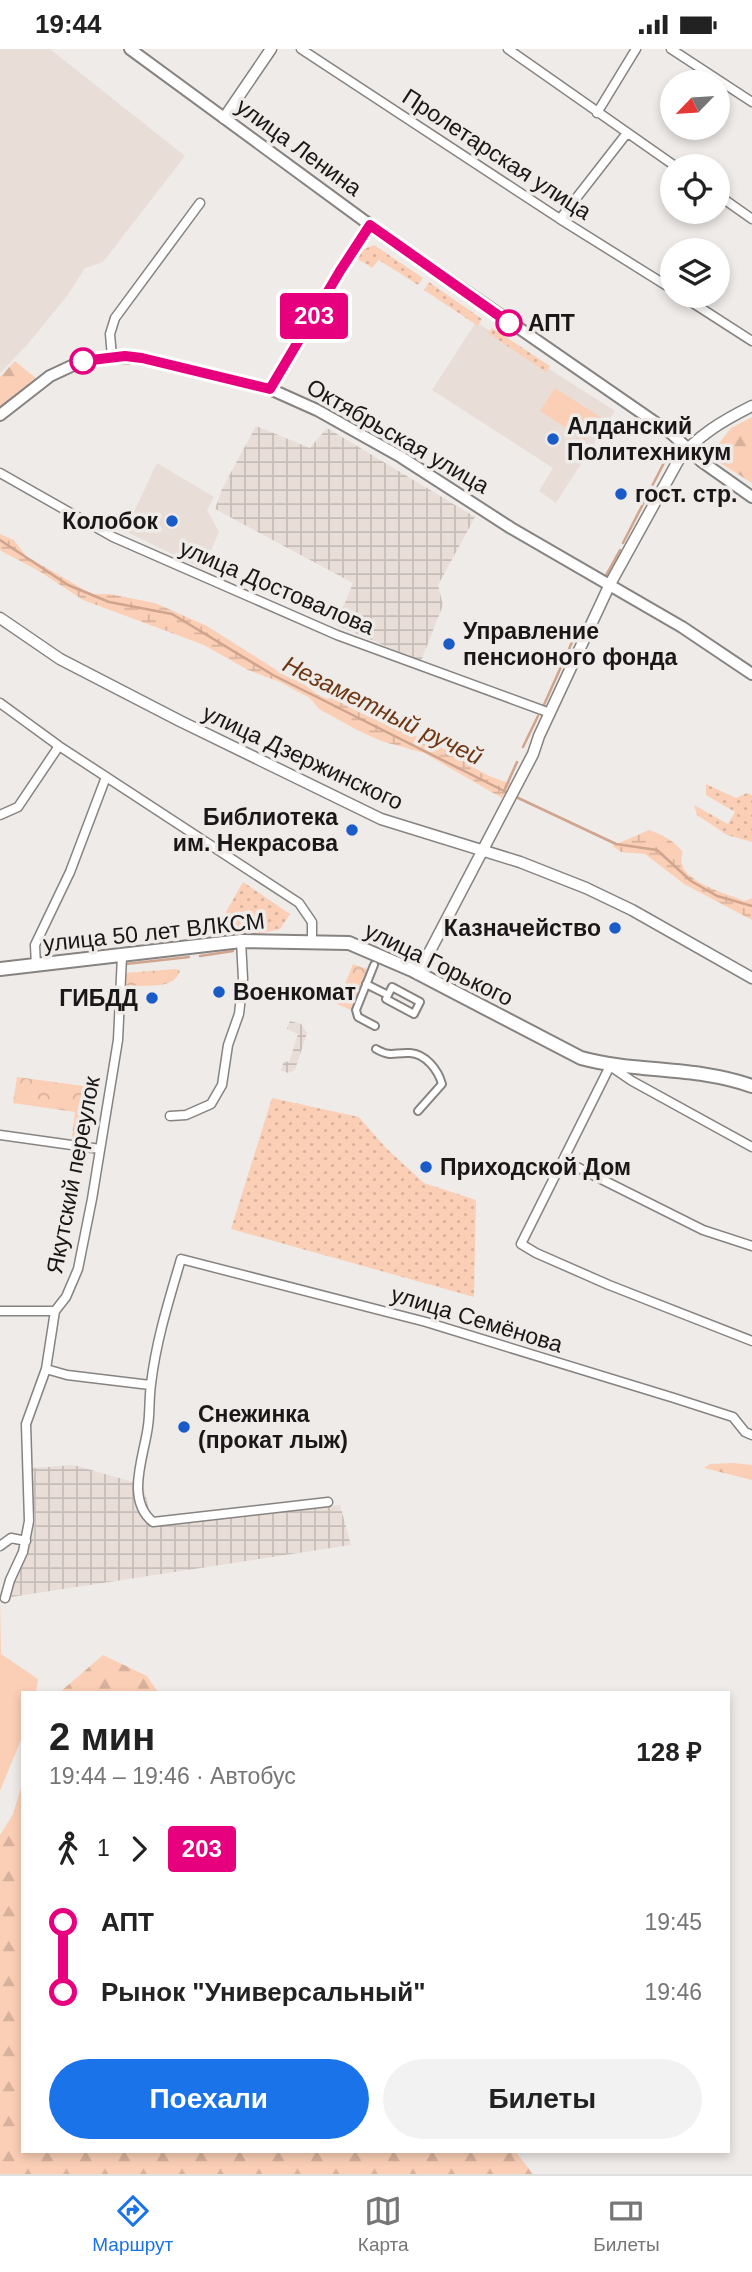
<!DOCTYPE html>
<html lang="ru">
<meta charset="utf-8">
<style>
:root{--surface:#fff;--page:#f2f2f2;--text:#222;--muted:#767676;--line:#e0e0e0;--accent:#1a73e8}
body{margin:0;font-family:Arial,sans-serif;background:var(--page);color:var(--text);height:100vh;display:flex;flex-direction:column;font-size:26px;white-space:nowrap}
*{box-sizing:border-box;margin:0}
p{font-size:23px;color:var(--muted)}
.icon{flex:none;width:38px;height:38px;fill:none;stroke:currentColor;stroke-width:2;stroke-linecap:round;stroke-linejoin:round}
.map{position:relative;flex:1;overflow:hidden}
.side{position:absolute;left:21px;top:1642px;width:709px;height:462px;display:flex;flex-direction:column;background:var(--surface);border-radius:0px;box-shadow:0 4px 10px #0003}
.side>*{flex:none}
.badge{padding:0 14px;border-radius:5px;font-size:24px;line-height:46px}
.needle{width:46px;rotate:245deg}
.controls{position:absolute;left:660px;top:21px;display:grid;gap:14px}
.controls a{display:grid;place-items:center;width:70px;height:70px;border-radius:50%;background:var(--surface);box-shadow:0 4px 10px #0003;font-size:35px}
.map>.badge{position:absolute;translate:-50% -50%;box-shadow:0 0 0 4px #fff}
.legs{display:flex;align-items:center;gap:10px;height:77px;padding:0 28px;font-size:23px}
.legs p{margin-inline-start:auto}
.headline{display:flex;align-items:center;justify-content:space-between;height:119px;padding:0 28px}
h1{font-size:38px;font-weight:700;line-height:52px}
.action{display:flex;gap:14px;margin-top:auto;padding:14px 28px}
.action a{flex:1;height:80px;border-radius:42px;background:var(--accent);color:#fff;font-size:28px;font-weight:700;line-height:80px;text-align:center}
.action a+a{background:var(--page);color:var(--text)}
ul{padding:0 28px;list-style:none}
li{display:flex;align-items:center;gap:24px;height:70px;font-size:26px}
li i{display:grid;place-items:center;width:10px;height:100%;margin:0 9px;background:currentColor}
li i::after{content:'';width:18px;height:18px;margin:-9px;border:5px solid;border-radius:50%;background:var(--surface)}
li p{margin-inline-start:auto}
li:first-child i{background:linear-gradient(#0000 50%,currentColor 0)}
li:last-child i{background:linear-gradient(currentColor 50%,#0000 0)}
.status{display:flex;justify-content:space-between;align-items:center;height:49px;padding:0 35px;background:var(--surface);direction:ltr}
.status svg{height:19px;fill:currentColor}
.tab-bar{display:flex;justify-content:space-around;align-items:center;height:98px;border-top:2px solid var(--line);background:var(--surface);font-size:19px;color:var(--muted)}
.tab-bar a{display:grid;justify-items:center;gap:4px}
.tab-bar .selected{color:var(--accent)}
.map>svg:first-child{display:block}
.built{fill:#e8ddd7}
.industrial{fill:url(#industrial-grid)}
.grass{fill:url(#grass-dots)}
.forest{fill:url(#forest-firs)}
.wetland{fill:url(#wetland-marsh)}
.park{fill:url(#park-crowns)}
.garden{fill:#fbcfb6}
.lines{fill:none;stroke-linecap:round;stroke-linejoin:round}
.stream{stroke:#d0a48d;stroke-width:2.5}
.pedestrian-casing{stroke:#868381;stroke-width:10}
.minor-casing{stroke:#868381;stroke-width:11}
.tertiary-casing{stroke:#868381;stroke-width:13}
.secondary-casing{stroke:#868381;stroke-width:14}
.primary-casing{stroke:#868381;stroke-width:16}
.pedestrian{stroke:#fff;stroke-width:6}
.minor{stroke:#fff;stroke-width:8}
.tertiary{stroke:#fff;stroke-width:10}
.secondary{stroke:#fff;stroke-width:10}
.primary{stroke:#fff;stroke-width:12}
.line-1-casing{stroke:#fff;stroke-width:16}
.line-1{stroke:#e6007e;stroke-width:10}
.stop-1-dot{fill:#fff;stroke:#e6007e;stroke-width:3.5}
.poi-dot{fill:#1a5cc7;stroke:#efebe9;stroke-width:2.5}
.labels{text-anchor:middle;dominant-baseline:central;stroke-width:7;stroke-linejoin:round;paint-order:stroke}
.street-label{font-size:23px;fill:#191717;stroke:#efebe9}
.stop-label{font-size:23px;font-weight:bold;fill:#191717;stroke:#efebe9;text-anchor:start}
.poi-label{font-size:23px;font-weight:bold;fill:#191717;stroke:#efebe9;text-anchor:start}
.water-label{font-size:24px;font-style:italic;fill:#6e3713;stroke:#efebe9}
</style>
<div class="status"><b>19:44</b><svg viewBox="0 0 49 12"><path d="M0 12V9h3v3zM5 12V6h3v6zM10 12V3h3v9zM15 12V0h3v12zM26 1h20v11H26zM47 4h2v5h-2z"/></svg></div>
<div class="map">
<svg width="752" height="2125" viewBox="0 0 752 2125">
<defs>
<pattern id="industrial-grid" width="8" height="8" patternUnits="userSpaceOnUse" patternTransform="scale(1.75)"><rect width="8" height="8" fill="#e8ddd7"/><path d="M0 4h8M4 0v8" fill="none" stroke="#c6bdb8"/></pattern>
<pattern id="grass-dots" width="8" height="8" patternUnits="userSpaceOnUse" patternTransform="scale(1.75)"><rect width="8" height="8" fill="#fbcfb6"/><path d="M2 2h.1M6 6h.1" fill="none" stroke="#d7b19c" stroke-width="1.8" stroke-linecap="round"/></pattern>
<pattern id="forest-firs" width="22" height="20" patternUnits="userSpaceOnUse" patternTransform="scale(1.75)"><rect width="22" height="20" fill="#fbcfb6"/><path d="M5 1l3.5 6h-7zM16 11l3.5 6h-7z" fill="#d7b19c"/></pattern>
<pattern id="wetland-marsh" width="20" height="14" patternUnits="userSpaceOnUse" patternTransform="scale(1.75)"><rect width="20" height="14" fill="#fbcfb6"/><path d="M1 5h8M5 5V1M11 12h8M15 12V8" fill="none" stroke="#d7b19c"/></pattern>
<pattern id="park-crowns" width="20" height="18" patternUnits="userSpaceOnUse" patternTransform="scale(1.75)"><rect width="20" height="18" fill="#fbcfb6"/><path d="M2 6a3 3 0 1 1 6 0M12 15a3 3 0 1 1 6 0" fill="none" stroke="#d7b19c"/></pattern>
</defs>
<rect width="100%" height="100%" fill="#efebe9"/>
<path class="built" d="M0,0H50L185,107L103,213L85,219L67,247L26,297L0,324Z
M476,273L615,362L556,454L539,442L553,419L432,341Z
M157,414L214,448L207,461L219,483L203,520L125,482Z"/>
<path class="industrial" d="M256,377L310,399L327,379L475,468L438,536L443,556L421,612L336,576L353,534L215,460L222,440Z
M290,972L301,975L307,984L295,1021L288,1024L281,1021L284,1012L289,1013L298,985L287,980Z
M74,1416L143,1436L153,1476L340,1456L351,1496L11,1548L12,1535L29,1499L35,1472L31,1419Z"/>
<path class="grass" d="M374,196L423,229L418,236L379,211L372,219L355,208L362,201Z
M429,233L482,270L478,277L424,241Z
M492,279L550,317L546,323L488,284Z
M706,735L736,749L747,744L752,746V793L727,786L697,766L694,756L728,775L735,763L706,746Z
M243,833L290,865L280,880L234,891L226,863Z
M272,1049L359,1068L386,1099L424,1134L476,1151L474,1248L231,1180Z"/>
<path class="forest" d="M15,312L37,330L0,360V328Z
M752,368V434L709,407L731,379Z
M734,1414L752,1416V1431L704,1419L710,1415Z
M103,1606L147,1627L158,1643H60Z
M23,1732V2102H515L533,2125H0V1786L13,1765Z"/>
<path class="wetland" d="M0,485L14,491L26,507L83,540L94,545H110L155,554L207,577L286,627L303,634L318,646L328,650L332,648C363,668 399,679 432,694C460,706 480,728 511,734L502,749L424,704L381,692L357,681L319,660L310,649L300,644L280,633L248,621L204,596L83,551L39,522L3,503L0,501Z
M649,781C663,786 673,791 683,803C682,804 681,814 682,815C686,834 728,845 745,852L752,849V871L684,835L645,805L621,803L612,797Z"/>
<path class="park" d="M353,915L375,923L358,964L337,955Z
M176,920L180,922C174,939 154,936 138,937L129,953H121L125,924Z
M17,1028L91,1038L84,1090L72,1088L75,1063L13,1054Z"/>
<path class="garden" d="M555,339L600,368L585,391L540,362Z
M0,1549L1,1605L38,1630L36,1643H23V1686L0,1742Z"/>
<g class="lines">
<path class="stream" d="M647,447L670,402
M0,491L68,536L109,553L172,565L273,626L508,744
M623,494L644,453
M604,530L620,501
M543,658L577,582
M523,698L538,667
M504,742L517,713
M514,747L616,795L657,801L691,832L717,847L752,857
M200,907L233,902
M126,915L189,908"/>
<g class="pedestrian-casing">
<path id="pedestrian" d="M374,916L356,961L358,968L375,977
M366,935L388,946
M392,938L420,953L414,965L386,950Z
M376,1000C392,1009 394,1003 410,1004C426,1005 438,1021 442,1035L418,1062"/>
</g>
<g class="minor-casing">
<path id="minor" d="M301,0L560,170L672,240
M508,0L675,117
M671,0L752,53
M597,64L636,0
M718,146L752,170
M560,170L627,84
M682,247L752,292
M112,308L110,285L115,269L200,154
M0,424L113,488L337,586L550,664
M0,654L59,697L299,854L312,873V892
M0,766L18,758L59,697
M36,917L35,896L70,823L106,728
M170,1067L186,1066L211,1055L222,1036L228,996L239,965L243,930L241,892
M0,1086L100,1100
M752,1098L632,1032L610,1017L521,1195L536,1204L609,1236L752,1292
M563,1111L703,1181L752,1197
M0,1262H55
M46,1320L67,1326L150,1336
M328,1453L153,1473C125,1450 144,1408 148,1377C150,1363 149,1349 151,1335C156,1292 169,1251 181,1210L426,1273L674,1349L733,1368L745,1383L752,1386
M0,1497L11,1489L26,1492
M5,1549L10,1531L23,1503L29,1472L26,1375L46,1320L55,1262L66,1248L78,1220L92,1150L118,991L122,907"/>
</g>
<g class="tertiary-casing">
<path id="tertiary" d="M224,69L271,0
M0,569L60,610L180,672L381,770L520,813L586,839L632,861L752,929
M418,925L533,705L539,687L610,535L678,412C696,387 724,371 752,357"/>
</g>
<g class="secondary-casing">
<path id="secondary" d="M130,0L370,176L672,385L701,412L752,448
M270,340L340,222L370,176
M0,366L50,327L80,313L112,308L142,309L270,340L317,361L401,408L511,479L682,578L752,625"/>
</g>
<g class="primary-casing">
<path id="primary" d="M0,920L241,892L349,894L412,921L581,1009C637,1024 696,1017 752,1037"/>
</g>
<use href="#pedestrian" class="pedestrian"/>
<use href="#minor" class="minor"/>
<use href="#tertiary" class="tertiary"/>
<use href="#secondary" class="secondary"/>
<use href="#primary" class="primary"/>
</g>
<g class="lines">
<g class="line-1-casing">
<path id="line-1" d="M83,312L125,307L142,309L270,340L340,222L370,176L509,274"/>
</g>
<use href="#line-1" class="line-1"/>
</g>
<g class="stop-1-dot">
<circle cx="509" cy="274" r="12"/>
<circle cx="83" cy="312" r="12"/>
</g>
<g class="poi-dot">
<circle cx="553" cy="390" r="7"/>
<circle cx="621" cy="445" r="7"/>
<circle cx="172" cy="472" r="7"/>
<circle cx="449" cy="595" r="7"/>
<circle cx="352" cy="781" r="7"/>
<circle cx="615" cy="879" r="7"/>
<circle cx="219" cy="943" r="7"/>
<circle cx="152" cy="949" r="7"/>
<circle cx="426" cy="1118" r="7"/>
<circle cx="184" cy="1378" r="7"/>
</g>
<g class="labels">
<g class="street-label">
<text transform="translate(299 98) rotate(36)">улица Ленина</text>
<text transform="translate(497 105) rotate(33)">Пролетарская улица</text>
<text transform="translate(398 387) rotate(30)">Октябрьская улица</text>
<text transform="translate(277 538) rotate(23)">улица Достовалова</text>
<text transform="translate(303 708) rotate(25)">улица Дзержинского</text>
<text transform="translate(154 883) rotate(-6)">улица 50 лет ВЛКСМ</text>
<text transform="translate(439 915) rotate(26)">улица Горького</text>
<text transform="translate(73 1126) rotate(-79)">Якутский переулок</text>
<text transform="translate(477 1270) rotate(17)">улица Семёнова</text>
</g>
<g class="stop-label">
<text x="528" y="274">АПТ</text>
</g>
<g class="poi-label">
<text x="567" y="377">Алданский<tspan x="567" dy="26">Политехникум</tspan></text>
<text x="635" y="445">гост. стр.</text>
<text x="158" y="472" text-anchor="end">Колобок</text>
<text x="463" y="582">Управление<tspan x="463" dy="26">пенсионого фонда</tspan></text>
<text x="338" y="768" text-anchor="end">Библиотека<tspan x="338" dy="26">им. Некрасова</tspan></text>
<text x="601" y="879" text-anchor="end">Казначейство</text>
<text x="233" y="943">Военкомат</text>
<text x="138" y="949" text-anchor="end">ГИБДД</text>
<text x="440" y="1118">Приходской Дом</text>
<text x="198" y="1365">Снежинка<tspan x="198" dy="26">(прокат лыж)</tspan></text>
</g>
<g class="water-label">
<text transform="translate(383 661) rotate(26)">Незаметный ручей</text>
</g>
</g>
</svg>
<div class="controls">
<a><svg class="needle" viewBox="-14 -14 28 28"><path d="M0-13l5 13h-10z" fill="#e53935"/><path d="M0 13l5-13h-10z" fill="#767676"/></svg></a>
<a><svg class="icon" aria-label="locate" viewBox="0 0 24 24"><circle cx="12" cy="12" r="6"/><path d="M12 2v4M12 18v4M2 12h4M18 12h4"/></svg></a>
<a><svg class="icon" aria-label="layers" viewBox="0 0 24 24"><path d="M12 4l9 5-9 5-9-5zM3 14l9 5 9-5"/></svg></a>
</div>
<b class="badge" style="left:314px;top:267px;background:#e6007e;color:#fff">203</b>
<section class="side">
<div class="headline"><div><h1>2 мин</h1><p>19:44 – 19:46 · Автобус</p></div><b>128 ₽</b></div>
<div class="legs"><svg class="icon" aria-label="walk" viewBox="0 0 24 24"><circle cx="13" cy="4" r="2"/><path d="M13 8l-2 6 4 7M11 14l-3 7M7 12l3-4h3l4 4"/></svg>1<svg class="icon" aria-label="forward" viewBox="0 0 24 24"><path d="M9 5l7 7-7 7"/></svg><b class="badge" style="background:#e6007e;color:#fff">203</b></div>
<ul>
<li><i style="color:#e6007e"></i><b>АПТ</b><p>19:45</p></li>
<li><i style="color:#e6007e"></i><b>Рынок &quot;Универсальный&quot;</b><p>19:46</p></li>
</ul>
<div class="action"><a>Поехали</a><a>Билеты</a></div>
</section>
</div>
<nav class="tab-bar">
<a class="selected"><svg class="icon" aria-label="directions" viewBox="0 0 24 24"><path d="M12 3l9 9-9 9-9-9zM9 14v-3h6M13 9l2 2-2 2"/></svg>Маршрут</a>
<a><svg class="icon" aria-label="map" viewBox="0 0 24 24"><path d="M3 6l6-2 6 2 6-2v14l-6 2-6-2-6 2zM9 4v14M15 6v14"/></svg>Карта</a>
<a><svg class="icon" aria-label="tickets" viewBox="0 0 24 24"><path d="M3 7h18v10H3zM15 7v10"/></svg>Билеты</a>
</nav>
